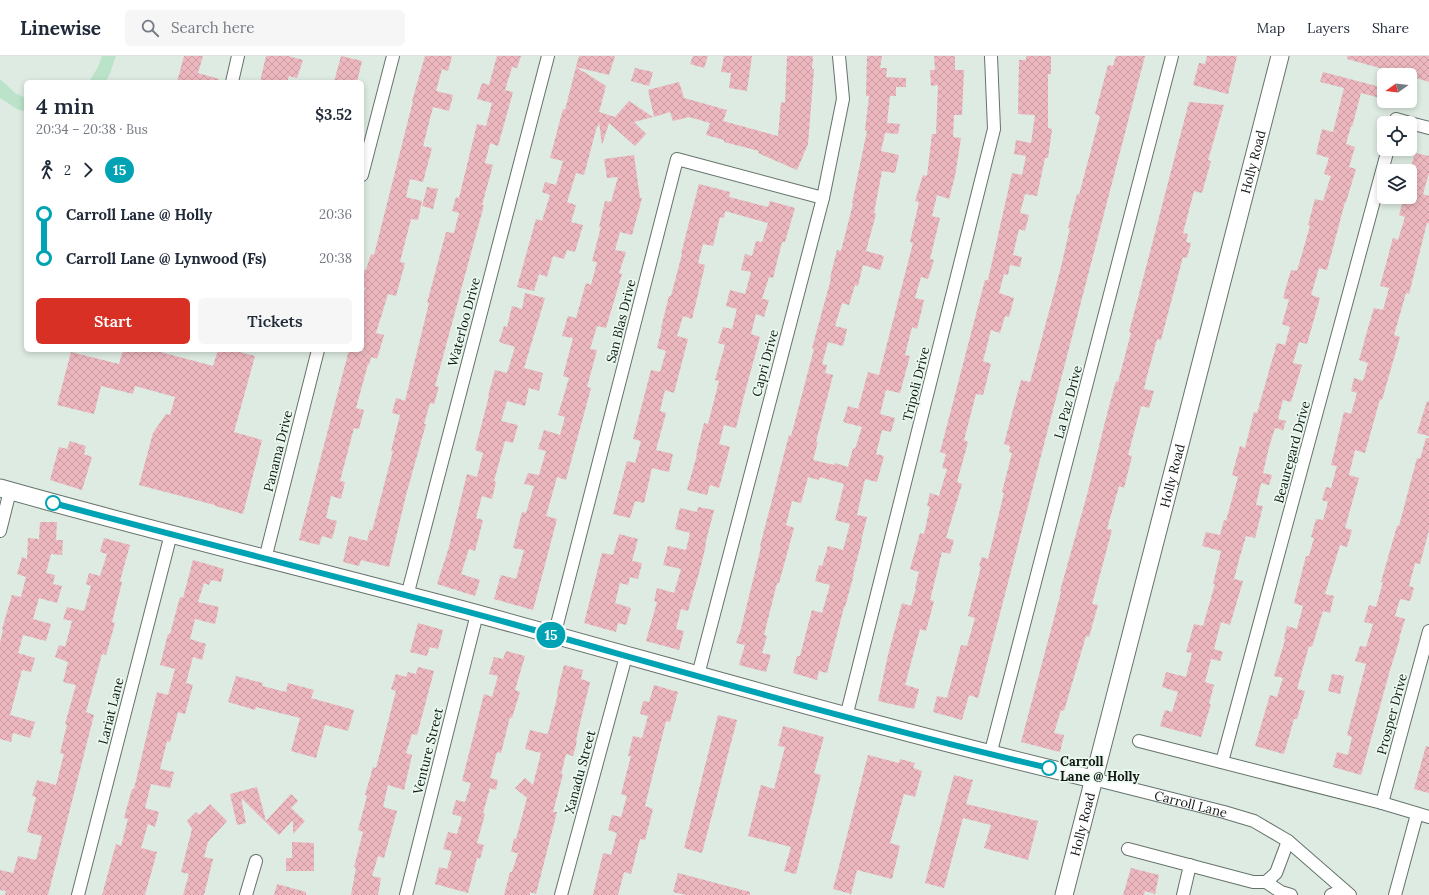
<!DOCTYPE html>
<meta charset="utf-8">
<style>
:root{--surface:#fff;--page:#f6f6f7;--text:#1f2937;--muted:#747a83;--line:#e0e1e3;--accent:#d93025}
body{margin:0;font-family:Lora,serif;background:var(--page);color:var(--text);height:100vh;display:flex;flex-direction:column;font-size:15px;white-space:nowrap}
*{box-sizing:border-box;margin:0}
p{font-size:13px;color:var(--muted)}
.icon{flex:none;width:22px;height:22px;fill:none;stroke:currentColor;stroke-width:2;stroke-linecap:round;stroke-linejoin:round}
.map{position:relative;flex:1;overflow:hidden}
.sheet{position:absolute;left:24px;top:24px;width:340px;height:272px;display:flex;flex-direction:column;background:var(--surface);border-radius:6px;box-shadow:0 2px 6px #0003}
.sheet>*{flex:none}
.badge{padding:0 8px;border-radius:13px;font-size:14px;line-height:26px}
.needle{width:26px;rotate:256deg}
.controls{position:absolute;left:1377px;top:12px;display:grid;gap:8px}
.controls a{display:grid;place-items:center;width:40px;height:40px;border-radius:6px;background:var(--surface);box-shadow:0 2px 6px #0003;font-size:20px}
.map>.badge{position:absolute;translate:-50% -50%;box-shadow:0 0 0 2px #fff}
.legs{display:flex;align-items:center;gap:6px;height:44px;padding:0 12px;font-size:13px}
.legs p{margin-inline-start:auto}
.overview{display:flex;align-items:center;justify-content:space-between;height:68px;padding:0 12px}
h1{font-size:22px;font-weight:600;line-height:30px}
.primary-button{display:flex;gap:8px;margin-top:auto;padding:8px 12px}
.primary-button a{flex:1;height:46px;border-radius:6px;background:var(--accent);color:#fff;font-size:16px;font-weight:600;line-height:46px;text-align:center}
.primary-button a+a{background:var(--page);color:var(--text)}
ul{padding:0 12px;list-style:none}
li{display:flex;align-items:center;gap:14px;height:44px;font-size:15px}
li i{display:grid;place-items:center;width:6px;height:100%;margin:0 5px;background:currentColor}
li i::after{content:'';width:10px;height:10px;margin:-5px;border:3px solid;border-radius:50%;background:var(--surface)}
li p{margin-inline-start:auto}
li:first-child i{background:linear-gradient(#0000 50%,currentColor 0)}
li:last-child i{background:linear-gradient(currentColor 50%,#0000 0)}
header{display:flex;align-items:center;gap:24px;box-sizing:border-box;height:56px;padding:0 20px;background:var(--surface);border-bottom:1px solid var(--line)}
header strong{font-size:19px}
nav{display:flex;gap:22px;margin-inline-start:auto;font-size:14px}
.search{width:280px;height:36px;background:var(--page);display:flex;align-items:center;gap:10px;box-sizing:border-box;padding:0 14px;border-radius:6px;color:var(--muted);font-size:15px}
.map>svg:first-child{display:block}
.green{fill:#bbe3c9}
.building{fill:url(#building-cross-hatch)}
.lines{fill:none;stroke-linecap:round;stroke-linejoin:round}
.street-casing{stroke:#66736b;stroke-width:14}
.secondary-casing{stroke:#66736b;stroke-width:19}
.street{stroke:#fff;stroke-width:12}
.secondary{stroke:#fff;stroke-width:17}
.line-1-casing{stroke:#fff;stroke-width:9}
.line-1{stroke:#00a3b4;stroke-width:6}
.stop-1-dot{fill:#fff;stroke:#00a3b4;stroke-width:2}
.labels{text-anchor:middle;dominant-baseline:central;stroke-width:3.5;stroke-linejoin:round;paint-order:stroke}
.street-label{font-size:13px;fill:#131815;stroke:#eaf9ef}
.stop-label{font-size:13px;font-weight:bold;fill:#131815;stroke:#eaf9ef;text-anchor:start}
</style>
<header>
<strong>Linewise</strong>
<div class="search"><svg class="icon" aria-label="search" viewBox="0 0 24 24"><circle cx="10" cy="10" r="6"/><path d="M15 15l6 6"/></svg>Search here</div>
<nav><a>Map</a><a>Layers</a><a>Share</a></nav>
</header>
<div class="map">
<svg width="1429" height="839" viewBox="0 0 1429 839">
<defs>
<pattern id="building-cross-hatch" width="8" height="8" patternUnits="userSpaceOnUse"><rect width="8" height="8" fill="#ecb7be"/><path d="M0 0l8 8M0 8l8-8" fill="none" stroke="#ca9da2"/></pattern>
</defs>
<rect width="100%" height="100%" fill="#ddebe2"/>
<path class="green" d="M102,0H116L110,17L106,26H89L98,11Z
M0,23L15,37L26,42V56L17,53L0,42Z"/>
<path class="building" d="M184,0H203L198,17L219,23L218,26H177Z
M266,0H288L303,4L297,22L289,20L287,26H260Z
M341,0L362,5L357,26H334Z
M425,0H452L448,15L442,13L436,35L453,39L449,55L433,51L423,90L432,92L423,126L410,123L406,141L422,145L418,164L411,163L400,206L405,207L396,240L388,238L376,277L384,279L377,303L371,301L369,309L368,308L356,352L364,354L359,373L354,372L340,425L345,426L341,443L331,440L326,462L337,465L332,483L322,480L319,489L299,484L349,294H362V244L365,232L362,231V213L366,214L371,198L374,199L413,45H412Z
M497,0H521L517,12L512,11L505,34L513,36L498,90L490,87L485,107L493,109L482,149H484L435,330L439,331L434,348L430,347L424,368H426L406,439L389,511L361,504L359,510L343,506L349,480L367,485L370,474L372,475L393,395H391L400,359L392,357L396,342L405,345L429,247H427L446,176L454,177L459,157L452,155L456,141L459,142L477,68L486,70L492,47L477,43L482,27L489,29Z
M579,0H615L609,19L576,11Z
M693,0H708L704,12L690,8Z
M724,0H752L747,35L729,32L731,17L721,16Z
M787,0H813L812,13H814L808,88L797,114L758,97L759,95L724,86V84L706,79L710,67L689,61L673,65L670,56L654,61L648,34L679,26L684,42L727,54L723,65L778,80L781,46L785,47Z
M867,0H882L880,12H887L886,21L906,22V31H896V40H890L887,67L900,68L898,78L885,77L881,95L899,99L895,117L882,115L874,157L876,158L866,195L884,200L880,214L863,209L858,230L855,229L849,249L842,247L835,270L847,273L843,290L828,286L822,308L827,309L825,317L833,319L816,386H818L813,404L834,409L835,407L848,411L853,392L855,393L862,371L843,366L848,350L858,353L868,316L879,319L913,187L910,186L919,146L915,145L923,119L927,120L932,78H936L938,29L931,30L930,14H935L934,0H955V14H964L962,59H954L953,81L961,82L955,120L949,143L937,139L932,160L940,162L930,203L934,204L928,223L921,221L915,242L924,244L917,273L912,271L905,299L910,300L900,337L886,334L880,358L895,362L891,376L882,374L876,398L884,400L877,426L865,423L857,459L867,461L861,485H862L853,518H854L845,551H844L827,617L819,615L817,624L793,617L797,600H800L812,554L822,557L830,529L815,525L819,509L822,510L828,490L843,494L850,468L835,464L844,428L820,421L819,424L808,421L801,447L792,445L786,469L794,472L779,527H777L764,579L767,580L762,597L771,599L766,616L739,609L745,589L736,587L741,573L761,491L760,490L789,379L791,380L814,293L812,292L831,223L830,222L837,194L841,195L853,148L852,147L867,75L865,74L869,40H866Z
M1026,0H1051V18H1048V72L1052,73L1048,102H1045L1037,140L1025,138L1020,157L1029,159L1025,175L1019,173L1013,199L1022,201L1020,211L1010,209L1008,219L1004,218L999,237L1014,242L1009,261L1005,260L1000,277L991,274L983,305L991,308L983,339L976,338L964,384L968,386L957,426L962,428L946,482L954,484L950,498L942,496L930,544L934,545L926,575L920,573L905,629L919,633L914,653L878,645L888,599L902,547L911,550L916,532H915L919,516L910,513L920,477L924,478L930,451L927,450L930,437L939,440L947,413L942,412L946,398L940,396L985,224H988L1012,117L1022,119L1026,100L1014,98L1016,84L1031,87L1035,59L1018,58L1019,4H1026Z
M1116,0H1145L978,642L969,639L962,664L933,656L937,640L947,642L961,589L967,590L975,562L968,560L981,511L979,510L982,501L988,503L1004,437L1002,436L1012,397L1009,396L1010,390L1004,388L1021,324L1030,326L1061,211L1070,172H1068L1077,138L1079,139L1100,60L1095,58L1108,9L1113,10Z
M1207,0H1237L1228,38L1193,29L1199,7L1205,8Z
M1347,0H1429V26L1410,20V19H1405L1347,3Z
M576,11L606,30L599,56L615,61L629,45L653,61L634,66L646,78L635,90L609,67L602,89L599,66L598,71L597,70L584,119L576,117L567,146L576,149L571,166L583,169L575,196L567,194L564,203L553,200L547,221L539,218L534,235L517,231L536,163L542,165L550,139L542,136L545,126L556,129L563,105L550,102L563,53L565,54Z
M635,12L653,16L649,30L631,25Z
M1323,16L1384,32V43L1361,37L1352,71L1351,70L1346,88L1355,91L1349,111L1356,113L1346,146H1345L1327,214L1319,212L1311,239L1320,242L1307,288L1299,286L1293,307L1302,309L1291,346L1283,344L1278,363L1286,365L1283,374L1275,372L1269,391L1263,417L1272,419L1269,429L1261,427L1256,449L1263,450L1255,482L1246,480L1240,500L1234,523L1243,525L1230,569L1221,566L1214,593L1223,596L1220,605L1211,603L1205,626L1214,629L1209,648H1211L1201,681L1160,670L1165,654L1172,656L1178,636L1162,631L1166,616L1186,621L1192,597L1186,596L1194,568L1203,570L1215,528H1213L1221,495L1202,490L1206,476L1220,479L1224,464L1226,465L1238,421L1232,419L1240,390L1245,392L1254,356L1257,357L1277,287L1285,289L1290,271L1282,268L1289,244L1283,242L1291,214L1297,215L1310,170L1308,169L1315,143L1323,145L1331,120L1324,118L1329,102L1316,98L1322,73L1333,76L1344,32L1320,26Z
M1189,46L1224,49L1208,104L1211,105L1202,137L1194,135L1183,177L1188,178L1186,186L1191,187L1187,202L1183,201L1161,284L1157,283L1146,324L1144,333L1154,335L1149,352L1141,350L1128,399L1132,400L1124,432L1119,430L1107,473L1112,474L1092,548L1098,549L1089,581L1086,580L1064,655L1061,654L1054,677L1064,679L1060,696L1021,686L1061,536L1060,535L1087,439L1106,362L1116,325L1118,326L1131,277L1129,276L1137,246Z
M1415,97L1429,100V117L1423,138L1429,140V167H1427L1409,238L1406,237L1394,279L1400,281L1382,344L1380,343L1365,397L1355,394L1349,419L1359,422L1345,472L1352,474L1347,491L1340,489L1325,538L1334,540L1330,557L1323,555L1312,591L1309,590L1297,633L1305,635L1297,663H1294L1284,698L1255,690L1270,639L1277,641L1283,622L1274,620L1285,584L1284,583L1287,570L1297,573L1303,550L1294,547L1306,500H1309L1314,482L1311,481L1316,463L1323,464L1328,446L1322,444L1326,431L1331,432L1337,410L1331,409L1344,356L1351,358L1357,337L1351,335L1354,322L1363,325L1368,307L1359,304L1368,272L1374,252L1383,254L1389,232L1380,230L1393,182L1398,184L1405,161L1399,159L1403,145L1411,147L1416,128L1410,126V114Z
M634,99L640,142H642L632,179L620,176L615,194L626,196L619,217L622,218L606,272L597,270L590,293L597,294L587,331L591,332L566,424L557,421L546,460L557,463L533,554L494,543L501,519L516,523L524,494L513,492L522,456L526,457L534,430L524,428L528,417L539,419L546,395L538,393L544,374L560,379L565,361L558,359L569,322L563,320L573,282L562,280L568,260L576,262L586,227L591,229L597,206L592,205L601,171H599L605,145L611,146L618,121L607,122L604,103Z
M699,128L730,136L729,141L768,151L770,145L795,152L785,186H782L773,222L769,221L762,243L769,244L764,261L756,258L751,278L760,281L745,336L736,372L724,369L719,388L730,391L719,432L710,429L707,439L687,434L697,399H696L704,367L708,368L719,325L715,324L725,289L718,287L723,271L732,273L737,253L726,250L730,234L745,238L751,216L741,214L745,198L752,200L756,185L762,186L768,167L725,155L724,162L720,161L713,190L703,188L698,207L705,209L692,263L683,260L677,280L688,283L674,337L665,334L660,355L666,357L656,394L673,398L669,416L652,412L644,447L635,445L630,462L613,458L627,405L635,407L641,385L633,383L651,314L660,316L666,295L657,292L662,272H661L669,240H671L682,198H681Z
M427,131L438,133L433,153L422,150Z
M525,237L545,242L524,312L543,317L539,335L529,332L525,350L507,345L501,365L518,369L513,387L505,385L494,425L496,426L492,443L482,440L476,462L483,464L475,495L469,493L461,518L480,524L475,540L437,528L449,491L467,418L477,421L483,397L475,394L489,340H488L495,314L507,317L515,291L499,286L504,270L507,271L512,250L522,253Z
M123,294H153L213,310L218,294H232L255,300L234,376L262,384L243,458L215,450V449L139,429L153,377L166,358L170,359L175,341L135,330L133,338L101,330L94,358L57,349L71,296L119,308Z
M1427,345L1429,346V380L1417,377Z
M1426,382H1429V474L1420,508L1415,507L1409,530L1414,532L1410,545L1400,543L1395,560L1405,563L1399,582H1400L1390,614L1361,719L1333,711L1337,696L1348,699L1352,681L1347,679L1366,608L1355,605L1360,590L1366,591L1373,568L1364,566L1369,549L1376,551L1383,526H1381L1397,470H1399L1417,402L1420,403Z
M70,385L86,390L84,398L92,401L82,434L50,424L59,391L67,393Z
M698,451L714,454L705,489H706L699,517L688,555L681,553L676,573L684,575L679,594L646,585L657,546L654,545L657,532L674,537L681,513L663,509L668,490L686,494L690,477L675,473L680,452L697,456Z
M40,466H57L56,484H63L62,499L51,498L46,517L55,519L53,528L62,530L57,547L39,542L33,563L51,568L46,585L23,579L18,597L35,602L31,616L22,614L10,659L35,666L30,682L13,677L11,686L0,683V587L3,574L2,573L12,539L21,541L26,521L17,518L22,501L27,503L28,482L39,483Z
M619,478L638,483L632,505L642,507L638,523L630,521L628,529L620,527L615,547L631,552L626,569L618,567L616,576L584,567L602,497L613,499Z
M104,482L130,489L120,525L122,526L112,566L115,567L106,599L102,598L86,656L94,659L48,839H5L6,835L0,834V814L13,817L18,800L36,804L42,780L27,776L36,741L32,740L37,724L56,729L64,698L60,697L67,669L65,668L76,629L63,626L68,606L55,601L59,589L65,591L72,565L63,563L67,551L84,555L91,530L86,528L89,517L100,520L107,498L100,496Z
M193,504L224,513L221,526L211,524L209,529L204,527L198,546L219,551L215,568L195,563L190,583L206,588L202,604L193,601L186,627L193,629L185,658L178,656L170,686L167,685L160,713L174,716L170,732L151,728L145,752L159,756L155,771L148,768L141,792L157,796L145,839H102L116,788L121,790L128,763L124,762L132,733H134L157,636L168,639L175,613L160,609L168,578H170L180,541L183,542Z
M418,567L443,574L438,593L430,591L427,600L410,596Z
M506,595L525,600L515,634L520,636L512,662L510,661L501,697L497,696L490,722L498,724L496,734L490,732L483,757L485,758L477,787L484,789L480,803L477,802L468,837L435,828L439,811L447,813L452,795L443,793L448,776L457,778L462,761L452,758L456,744L465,746L471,727L462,725L484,638L492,641L498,620L489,618L494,601L503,603Z
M564,609L583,614L581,623L590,626L576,684L577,685L573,700L566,698L561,718H563L553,756H557L536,838L530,836V839H504L510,816H512L518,797L511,796L514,782L516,783L527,742L515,732L525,722L533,729L541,697L525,693L530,674L546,678L548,677L558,638L557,637Z
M418,611L434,615L417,679L412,678L406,697L412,699L404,734L388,729L383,751L397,755L384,802L378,800L372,820L381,822L378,839H351L356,812L354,811L363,776L358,774L367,740L365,739L373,711L376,712L396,635L391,633L396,618L406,621L408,616L416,618Z
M1332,618L1344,620L1340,638L1328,635Z
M236,620L263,627L262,630L286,636L288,627L314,634L311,642L354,654L348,675L325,669L316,702L291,695L300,662L256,651L255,654L228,646Z
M654,629L678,636L670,666L666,665L645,750L653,753L645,784L640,783L631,818L624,816L618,839H593L603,797L611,799L617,777L608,774L612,759L621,761L627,740L621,738L631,700H628L633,680L642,682L648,660L640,658L643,645L649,646Z
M718,659L737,664L702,797L684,792Z
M783,670L824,681L814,717L821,719L796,818L784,815L791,791L748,780L761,729L774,733L785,691L778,690Z
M1426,690L1429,691V737L1414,733Z
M868,699L899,707L900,703L915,707L913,712L922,715L915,741L904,738L890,787L900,790L892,823L857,814L851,838L833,833Z
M954,719L973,724L966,748L1038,765L1028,804L984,792L991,769L963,762L944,832L925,827Z
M257,731L266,765L291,738L298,745L291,752L305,765L293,778V764L279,779L241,742L246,767L237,769L230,738Z
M210,748L227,765L208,786L204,801L213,803L204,839H183L189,818L181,816L192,773L187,765L196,756L199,759Z
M292,786L314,787V815H286V802H292Z
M1131,812L1159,819L1155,838L1145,835L1144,839H1123Z
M678,817L750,836V839H686L673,836Z
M277,828L306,836V839H274Z"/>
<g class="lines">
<g class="street-casing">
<g id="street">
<path d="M232,26L238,0"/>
<path d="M1395,67L1396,63L1410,67"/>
<path d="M1410,67L1429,72"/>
<path d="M362,119L393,0"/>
<path d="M0,475L10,435"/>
<path d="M265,503L318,294"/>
<path d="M407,540L548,0"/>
<path d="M554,580L677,103L823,142"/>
<path d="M698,619L823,142L843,43L839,0"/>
<path d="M846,661L994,73L991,0"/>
<path d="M1139,685L1382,747L1429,761"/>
<path d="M990,699L1172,0"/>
<path d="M1222,706L1388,93"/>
<path id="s1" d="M1093,723L1224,756L1254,765L1288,785L1350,839"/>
<path d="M1382,747L1429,575"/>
<path d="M1128,793L1253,826H1266L1276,817L1288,785"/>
<path d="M1266,826L1281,836L1291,839"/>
<path d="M78,839L171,478"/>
<path d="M246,839L256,805"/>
<path d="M406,839L477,558"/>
<path d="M561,839L626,600"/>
<path d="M1183,839L1190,809"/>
<path d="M1331,839L1343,834"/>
<path d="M1395,839L1417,758"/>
</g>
</g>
<g class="secondary-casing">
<g id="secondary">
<path d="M0,432C159,477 319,515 478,558C683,614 886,674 1093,723"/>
<path id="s2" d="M1064,839L1280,0"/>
</g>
</g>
<use href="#street" class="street"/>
<use href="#secondary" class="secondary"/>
</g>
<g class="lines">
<g class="line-1-casing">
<path id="line-1" d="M53,447C205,488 357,525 509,567C688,617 867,670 1049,712"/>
</g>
<use href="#line-1" class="line-1"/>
</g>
<g class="stop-1-dot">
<circle cx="53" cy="447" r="7"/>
<circle cx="1049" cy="712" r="7"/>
</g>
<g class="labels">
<g class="street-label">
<text stroke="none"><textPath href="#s2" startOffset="757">Holly Road</textPath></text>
<text transform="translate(621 265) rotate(-76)">San Blas Drive</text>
<text transform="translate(464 266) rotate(-75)">Waterloo Drive</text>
<text transform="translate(765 307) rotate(-75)">Capri Drive</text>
<text transform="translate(916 328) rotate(-76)">Tripoli Drive</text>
<text transform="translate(1068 346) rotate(-75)">La Paz Drive</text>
<text transform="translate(278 395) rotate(-76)">Panama Drive</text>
<text transform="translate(1292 396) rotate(-75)">Beauregard Drive</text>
<text stroke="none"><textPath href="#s2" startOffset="433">Holly Road</textPath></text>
<text transform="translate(111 655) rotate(-76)">Lariat Lane</text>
<text transform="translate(1392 658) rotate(-75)">Prosper Drive</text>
<text transform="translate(428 695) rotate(-76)">Venture Street</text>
<text transform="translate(580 716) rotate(-75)">Xanadu Street</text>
<text stroke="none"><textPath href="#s1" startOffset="101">Carroll Lane</textPath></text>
<text stroke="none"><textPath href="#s2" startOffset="73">Holly Road</textPath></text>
</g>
<g class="stop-label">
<text x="1060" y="705">Carroll<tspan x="1060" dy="15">Lane @ Holly</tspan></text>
</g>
</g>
</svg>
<div class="controls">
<a><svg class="needle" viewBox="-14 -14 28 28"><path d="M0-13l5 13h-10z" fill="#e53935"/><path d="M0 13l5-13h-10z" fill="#747a83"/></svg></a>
<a><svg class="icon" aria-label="locate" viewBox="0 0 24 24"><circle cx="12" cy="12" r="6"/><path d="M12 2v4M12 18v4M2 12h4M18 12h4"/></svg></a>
<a><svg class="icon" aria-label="layers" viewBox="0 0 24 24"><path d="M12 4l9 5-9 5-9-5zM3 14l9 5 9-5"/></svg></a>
</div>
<b class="badge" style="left:551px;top:579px;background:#00a3b4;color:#fff">15</b>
<section class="sheet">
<div class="overview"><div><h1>4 min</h1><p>20:34 – 20:38 · Bus</p></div><b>$3.52</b></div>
<div class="legs"><svg class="icon" aria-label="walk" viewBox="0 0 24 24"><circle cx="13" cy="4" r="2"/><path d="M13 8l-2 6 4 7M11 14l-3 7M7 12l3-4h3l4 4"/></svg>2<svg class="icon" aria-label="forward" viewBox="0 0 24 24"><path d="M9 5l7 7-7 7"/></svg><b class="badge" style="background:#00a3b4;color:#fff">15</b></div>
<ul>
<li><i style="color:#00a3b4"></i><b>Carroll Lane @ Holly</b><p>20:36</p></li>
<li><i style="color:#00a3b4"></i><b>Carroll Lane @ Lynwood (Fs)</b><p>20:38</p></li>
</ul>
<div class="primary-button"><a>Start</a><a>Tickets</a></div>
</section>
</div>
